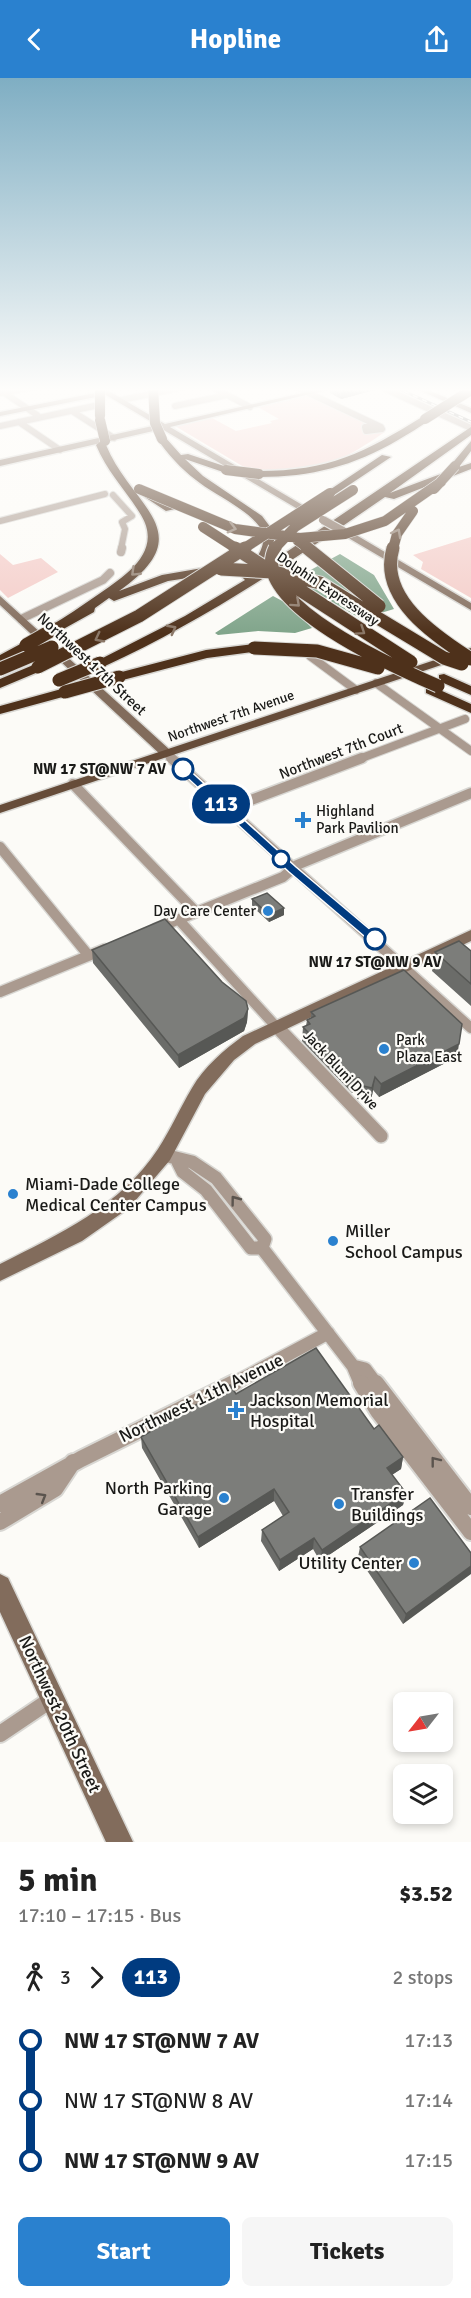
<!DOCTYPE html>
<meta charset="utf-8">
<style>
:root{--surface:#fff;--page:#f6f6f6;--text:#222;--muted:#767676;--accent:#2a81cf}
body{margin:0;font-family:Signika,sans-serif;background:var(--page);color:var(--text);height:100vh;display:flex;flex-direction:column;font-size:22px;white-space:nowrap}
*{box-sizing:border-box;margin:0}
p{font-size:20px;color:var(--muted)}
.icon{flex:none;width:33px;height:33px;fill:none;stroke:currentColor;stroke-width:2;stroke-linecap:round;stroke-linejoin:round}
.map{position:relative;height:1764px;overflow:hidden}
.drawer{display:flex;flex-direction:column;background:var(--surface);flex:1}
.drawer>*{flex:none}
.badge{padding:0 12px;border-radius:20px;font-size:21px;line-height:39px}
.needle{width:39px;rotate:239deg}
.fabs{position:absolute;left:393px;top:1614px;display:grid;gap:12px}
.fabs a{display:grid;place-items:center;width:60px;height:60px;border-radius:9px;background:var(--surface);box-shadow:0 3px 9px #0003;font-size:30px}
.map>.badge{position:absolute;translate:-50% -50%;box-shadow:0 0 0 3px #fff}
.legs{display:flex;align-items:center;gap:9px;height:66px;padding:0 18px;font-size:20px}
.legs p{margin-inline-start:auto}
.overview{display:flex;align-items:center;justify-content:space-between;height:102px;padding:0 18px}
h1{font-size:33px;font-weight:700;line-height:45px}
.primary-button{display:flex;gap:12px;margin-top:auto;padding:12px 18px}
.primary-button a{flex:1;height:69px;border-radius:9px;background:var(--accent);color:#fff;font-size:24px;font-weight:700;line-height:69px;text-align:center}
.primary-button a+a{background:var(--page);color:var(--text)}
ul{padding:0 18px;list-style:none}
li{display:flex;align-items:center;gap:21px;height:60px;font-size:22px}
li i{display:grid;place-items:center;width:9px;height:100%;margin:0 8px;background:currentColor}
li i::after{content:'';width:15px;height:15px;margin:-8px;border:4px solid;border-radius:50%;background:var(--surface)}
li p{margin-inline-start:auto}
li:first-child i{background:linear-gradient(#0000 50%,currentColor 0)}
li:last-child i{background:linear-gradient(currentColor 50%,#0000 0)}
header{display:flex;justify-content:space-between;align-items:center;height:78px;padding:0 18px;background:var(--accent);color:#fff;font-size:27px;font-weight:700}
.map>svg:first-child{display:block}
.green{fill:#f4ccc8}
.water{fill:#81a58b}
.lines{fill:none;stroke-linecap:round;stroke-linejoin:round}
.street-far4-casing{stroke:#d8d7d3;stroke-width:8}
.street-far3-casing{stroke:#d8d7d3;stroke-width:10}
.street-far2-casing{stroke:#d8d7d3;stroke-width:13}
.street-far1-casing{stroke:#d8d7d3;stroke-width:16}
.street-casing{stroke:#d8d7d3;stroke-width:20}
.secondary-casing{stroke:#d8d7d3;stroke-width:3}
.primary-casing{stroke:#d8d7d3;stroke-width:3}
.highway-casing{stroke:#d8d7d3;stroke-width:3}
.street-far4{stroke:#aa9a8f;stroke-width:6}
.street-far3{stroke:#aa9a8f;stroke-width:8}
.street-far2{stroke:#aa9a8f;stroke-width:10}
.street-far1{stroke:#aa9a8f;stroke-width:13}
.street{stroke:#aa9a8f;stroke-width:16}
.secondary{fill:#826c5c;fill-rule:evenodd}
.primary{fill:#664c39;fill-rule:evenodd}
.highway{fill:#4e311b;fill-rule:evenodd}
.rail-casing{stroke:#767573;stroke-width:3}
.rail{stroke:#fcfbf7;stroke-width:1.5;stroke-dasharray:5;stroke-linecap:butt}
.secondary-bridge-casing{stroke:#d8d7d3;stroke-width:10;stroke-linecap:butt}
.highway-bridge-far1-casing{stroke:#d8d7d3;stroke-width:11;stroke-linecap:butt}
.highway-bridge-casing{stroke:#d8d7d3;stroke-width:15;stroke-linecap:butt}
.secondary-bridge{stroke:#826c5c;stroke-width:8}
.highway-bridge-far1{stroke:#4e311b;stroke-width:10}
.highway-bridge{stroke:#4e311b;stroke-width:13}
.wall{fill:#6b6c69}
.shaded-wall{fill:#575855}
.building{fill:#7c7d7a;stroke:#575855;stroke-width:1.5}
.oneway{stroke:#8b7868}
.oneway2{stroke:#5b544e}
.line-1{fill:#003b80;stroke:#fff;stroke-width:1.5}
.stop-1-dot{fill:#fff;stroke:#003b80;stroke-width:3}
.poi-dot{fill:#2a81cf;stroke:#fcfbf7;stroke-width:2}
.labels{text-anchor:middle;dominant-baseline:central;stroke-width:4.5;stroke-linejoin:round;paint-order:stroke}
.far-street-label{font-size:14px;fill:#1a1a18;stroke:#fcfbf7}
.street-label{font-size:15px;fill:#1a1a18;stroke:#fcfbf7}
.stop-label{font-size:15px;font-weight:bold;fill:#1a1a18;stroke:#fcfbf7;text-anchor:end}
.poi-label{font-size:15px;fill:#1a1a18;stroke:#fcfbf7;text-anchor:start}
.near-poi-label{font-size:18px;fill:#1a1a18;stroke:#fcfbf7;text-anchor:start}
.near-street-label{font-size:18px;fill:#1a1a18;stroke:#fcfbf7}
</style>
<header><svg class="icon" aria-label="back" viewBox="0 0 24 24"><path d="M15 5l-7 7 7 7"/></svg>Hopline<svg class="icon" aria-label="share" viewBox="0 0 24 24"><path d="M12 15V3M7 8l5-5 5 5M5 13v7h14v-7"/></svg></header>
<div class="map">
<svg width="471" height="1764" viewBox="0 0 471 1764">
<rect width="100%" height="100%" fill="#fcfbf7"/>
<path class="green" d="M309,317L385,354C358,372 333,389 300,392C284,394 270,391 254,395L175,348L212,340L236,353L272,345L270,343L279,341L258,329Z
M471,459V520L421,491L423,484L413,477Z
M0,476L13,487L41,480L58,494L8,520L0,512Z"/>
<path class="water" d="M340,476L374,497L394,531L361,541L294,501Z
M273,518L288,526L312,550L295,555L258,553L218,557L215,555Z"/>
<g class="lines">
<g class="street-far4-casing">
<path id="street-far4" d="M212,309L250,329
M296,309L381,349L382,351L366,353L365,349L377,348
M381,309L471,350
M0,312L37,337
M0,315L35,309
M121,322L184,309
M175,328L227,317
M72,333L114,360
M19,344L60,372
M0,348L94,328
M113,417L132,438L122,444L125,451L121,471
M0,443L105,416"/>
</g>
<g class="street-far3-casing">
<path id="street-far3" d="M121,474L122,470
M21,541L103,502L110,495
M310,578L356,612
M376,605L471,673
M166,675L173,681
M359,681L465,641"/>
</g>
<g class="street-far2-casing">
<path id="street-far2" d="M171,680L471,950
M73,706L196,834
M227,731L362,680
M0,769L89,878
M178,841L281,954
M155,851L283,799L297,787L471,715
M0,914L105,871"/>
</g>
<g class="street-far1-casing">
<path id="street-far1" d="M280,952L381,1058
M164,1077L192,1084L216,1100L265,1161L262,1170
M178,1084L183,1094L206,1112L251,1170H262
M262,1170L353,1288L361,1307
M353,1288L365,1291L377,1307
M231,1307L328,1255"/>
</g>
<g class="street-casing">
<path id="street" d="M361,1305L378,1333L471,1454
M376,1305L471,1429
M0,1426L81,1381L234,1305
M0,1444L55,1411L73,1384
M0,1656L52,1621"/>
</g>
<g class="secondary-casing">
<path id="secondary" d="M93,309H102L165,346L329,309H340L170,349L321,438L313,440L162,351L0,388V382L157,347L106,317L0,338V334L100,314Z
M412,309H421L471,330V335Z
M340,451H346L471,525V532L340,455Z
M0,518L170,672V678H162L0,527Z
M471,852V863L255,966L234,982L205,1016L170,1082L129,1130L82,1163L0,1203V1186C59,1156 121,1128 158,1071C171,1051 180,1030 192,1010C204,989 224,972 243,958Z
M0,1496L8,1500L133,1764H106L0,1534Z"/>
</g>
<g class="primary-casing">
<path id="primary" d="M471,570V577L0,735V727Z"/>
</g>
<g class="highway-casing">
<path id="highway" d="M422,339L430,341C421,349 409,355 398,362C354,388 311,399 259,399L254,396L259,393C329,393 364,375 422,339Z
M471,349V357L390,415L454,391L450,388L471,363V373L459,389L471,385V391L394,421L385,419C295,481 205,542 105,588H95L93,585L185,538L245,502L242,499C251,486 268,471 262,454C256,435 211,415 196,402C181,391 168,376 157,361L159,359H165L181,377L188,376L230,390L231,392L226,395L185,381L203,398L262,438L274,454V471L257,494Z
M105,360L110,363L106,367C132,430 203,454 119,513L162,497L220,487L226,491L220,495L168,503L114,523L109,520L95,530L94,534L58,554H50V548C66,539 80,529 96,518C123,499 164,475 141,437C126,412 107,394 96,367Z
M382,377L391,379L334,417L325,415Z
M137,410H145L175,431L166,433L137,414Z
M26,563L31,564V570L0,586V577Z
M254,566L260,570L259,573L207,580L119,603L112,599L114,596L206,572Z
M38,585L43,586V592L0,610V601Z
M444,596L471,608V617L439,603V597Z
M431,608L471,626V635L426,615V609Z
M65,610L72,614L70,617L0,636V628Z"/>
</g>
<use href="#street-far4" class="street-far4"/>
<use href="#street-far3" class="street-far3"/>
<use href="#street-far2" class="street-far2"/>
<use href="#street-far1" class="street-far1"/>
<use href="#street" class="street"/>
<use href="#secondary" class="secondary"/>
<use href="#primary" class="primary"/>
<use href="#highway" class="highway"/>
<g class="rail-casing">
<path id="rail" d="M395,309L471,344"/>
</g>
<use href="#rail" class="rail"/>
<g class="secondary-bridge-casing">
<path id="secondary-bridge" d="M323,442L343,453"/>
</g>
<g class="highway-bridge-far1-casing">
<path id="highway-bridge-far1" d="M100,309V338
M153,309L155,345L162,361
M425,341L471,312
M100,342L105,363
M226,392L259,396
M139,411L235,451L300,460L345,456L385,443L441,404
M434,411L455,388
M203,449L237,471
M297,462L309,471
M243,471L330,415
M274,471L295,449L353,412
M393,471L397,456L413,433"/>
</g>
<g class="highway-bridge-casing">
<path id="highway-bridge" d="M235,470L411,584
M275,470C247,525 399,591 438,608
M307,470L379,528
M393,470C378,520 435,558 471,581
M221,491L274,494L320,505L444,580L462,586
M26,567L54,551
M254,570L317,573L378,590
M38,589L139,538L245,470
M0,591L52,569
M59,602L100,585
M65,614L119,599"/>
</g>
<use href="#secondary-bridge" class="secondary-bridge"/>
<use href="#highway-bridge-far1" class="highway-bridge-far1"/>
<use href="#highway-bridge" class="highway-bridge"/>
</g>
<path class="wall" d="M330,309H376L375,312L341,321L330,315Z
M252,821L284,837L269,844L252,828Z
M92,872L248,931L247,944L244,953L179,990L93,885Z
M471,873V928L432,893L435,874Z
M311,934L457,979L379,1019L373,1012L371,1023L357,1021L358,1013L352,1015L302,963L303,949L306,948L307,942L311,940Z
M236,1316L374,1351L403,1379L401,1391L392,1397L406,1415L403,1427L320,1483L313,1471L279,1493L261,1463L262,1452L283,1438L274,1423L199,1470L142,1370L141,1359Z
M360,1469L471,1475L403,1546L358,1479Z"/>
<path class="shaded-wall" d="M353,309H376L375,312L341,321L342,311Z
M284,830V837L269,844V837Z
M248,931L247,944L244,953L179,990L178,977Z
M459,966L457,979L379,1019L381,1006Z
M375,999L373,1012L371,1023L372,1010Z
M359,1000L358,1013L352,1015L353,1001Z
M403,1379L401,1391L385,1401L387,1390Z
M274,1411V1423L199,1470L198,1459Z
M406,1415L403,1427L320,1483L322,1472Z
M314,1460L313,1471L279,1493L280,1482Z
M471,1488V1496L403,1546L406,1536Z"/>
<path class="building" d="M336,309H353L342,311Z
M267,815L284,830L269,837L252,821Z
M165,841L222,904L246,923L248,931L244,940L178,977L92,872Z
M459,863L471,873V906L435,874Z
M404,892L462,946L459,966L381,1006L375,999L372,1010L359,1007V1000L353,1001L303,949L310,946L307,942L315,938L311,934Z
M316,1270L374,1351L379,1347L403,1379L387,1390L406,1415L322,1472L314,1460L280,1482L262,1452L289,1434L274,1411L198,1459L141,1359L230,1307L236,1316Z
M430,1420L471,1475V1488L406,1536L360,1469Z"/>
<defs><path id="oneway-chevron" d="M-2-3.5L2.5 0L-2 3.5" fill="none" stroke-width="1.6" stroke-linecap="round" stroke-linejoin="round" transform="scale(1.5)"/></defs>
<g class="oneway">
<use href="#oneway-chevron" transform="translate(232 450) rotate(15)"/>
<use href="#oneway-chevron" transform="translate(397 455) rotate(-61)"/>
<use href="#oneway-chevron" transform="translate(135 494) rotate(136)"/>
<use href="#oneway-chevron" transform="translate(296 525) rotate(42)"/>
<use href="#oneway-chevron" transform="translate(172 551) rotate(-28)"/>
<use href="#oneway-chevron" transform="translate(361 553) rotate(34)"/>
<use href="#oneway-chevron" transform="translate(99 560) rotate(153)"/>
</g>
<g class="oneway2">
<use href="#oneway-chevron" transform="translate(235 1122) rotate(-127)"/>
<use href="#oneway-chevron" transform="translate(435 1383) rotate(-128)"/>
<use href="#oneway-chevron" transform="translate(42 1419) rotate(-31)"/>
</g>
<linearGradient id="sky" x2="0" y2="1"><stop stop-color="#7faec3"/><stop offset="0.56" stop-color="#fefdfb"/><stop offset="1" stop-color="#fefdfb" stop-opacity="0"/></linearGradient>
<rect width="471" height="556" fill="url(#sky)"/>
<path class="line-1" d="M180,689H186L296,789L379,859V864H371L289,794L180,693Z"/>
<g class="stop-1-dot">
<circle cx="183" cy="691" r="10"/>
<circle cx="281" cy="781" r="8"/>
<circle cx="375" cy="861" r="10"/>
</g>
<g class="poi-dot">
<path d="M300 733h6v6h6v6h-6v6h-6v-6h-6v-6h6z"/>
<circle cx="268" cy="833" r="6"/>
<circle cx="384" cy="971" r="6"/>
<circle cx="13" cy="1116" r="6"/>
<circle cx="333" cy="1163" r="6"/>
<path d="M233 1323h6v6h6v6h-6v6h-6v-6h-6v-6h6z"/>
<circle cx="224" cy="1420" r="6"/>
<circle cx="339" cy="1426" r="6"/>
<circle cx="414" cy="1485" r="6"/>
</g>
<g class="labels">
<g class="far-street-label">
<text transform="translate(328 511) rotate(34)">Dolphin Expressway</text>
<text transform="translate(231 638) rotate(-19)">Northwest 7th Avenue</text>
</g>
<g class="street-label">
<text transform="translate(92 586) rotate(43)">Northwest 17th Street</text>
<text transform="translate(341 673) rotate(-21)">Northwest 7th Court</text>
<text transform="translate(341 992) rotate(47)">Jack Bluni Drive</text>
</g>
<g class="stop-label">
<text x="166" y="691">NW 17 ST@NW 7 AV</text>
<text x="375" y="884" text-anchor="middle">NW 17 ST@NW 9 AV</text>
</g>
<g class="poi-label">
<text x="316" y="733">Highland<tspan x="316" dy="17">Park Pavilion</tspan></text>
<text x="256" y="833" text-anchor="end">Day Care Center</text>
<text x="396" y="962">Park<tspan x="396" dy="17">Plaza East</tspan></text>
</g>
<g class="near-poi-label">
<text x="25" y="1106">Miami-Dade College<tspan x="25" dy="21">Medical Center Campus</tspan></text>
<text x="345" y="1153">Miller<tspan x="345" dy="21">School Campus</tspan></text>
<text x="250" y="1322">Jackson Memorial<tspan x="250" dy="21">Hospital</tspan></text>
<text x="212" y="1410" text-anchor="end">North Parking<tspan x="212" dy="21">Garage</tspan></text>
<text x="351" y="1416">Transfer<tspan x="351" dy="21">Buildings</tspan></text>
<text x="402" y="1485" text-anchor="end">Utility Center</text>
</g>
<g class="near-street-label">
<text transform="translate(201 1320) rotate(-26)">Northwest 11th Avenue</text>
<text transform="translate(60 1636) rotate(65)">Northwest 20th Street</text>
</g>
</g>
</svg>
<div class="fabs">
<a><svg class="needle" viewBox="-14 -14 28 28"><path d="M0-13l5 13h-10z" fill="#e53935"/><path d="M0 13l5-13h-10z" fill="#767676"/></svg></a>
<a><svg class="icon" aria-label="layers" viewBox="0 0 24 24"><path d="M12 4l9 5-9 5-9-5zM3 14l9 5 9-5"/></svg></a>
</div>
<b class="badge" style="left:221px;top:726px;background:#003b80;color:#fff">113</b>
</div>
<section class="drawer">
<div class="overview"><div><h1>5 min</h1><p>17:10 – 17:15 · Bus</p></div><b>$3.52</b></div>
<div class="legs"><svg class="icon" aria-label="walk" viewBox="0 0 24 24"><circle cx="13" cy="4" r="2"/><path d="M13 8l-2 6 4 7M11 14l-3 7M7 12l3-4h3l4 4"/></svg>3<svg class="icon" aria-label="forward" viewBox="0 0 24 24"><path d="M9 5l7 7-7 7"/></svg><b class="badge" style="background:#003b80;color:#fff">113</b><p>2 stops</p></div>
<ul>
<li><i style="color:#003b80"></i><b>NW 17 ST@NW 7 AV</b><p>17:13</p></li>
<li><i style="color:#003b80"></i><span>NW 17 ST@NW 8 AV</span><p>17:14</p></li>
<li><i style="color:#003b80"></i><b>NW 17 ST@NW 9 AV</b><p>17:15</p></li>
</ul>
<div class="primary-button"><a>Start</a><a>Tickets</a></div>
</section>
